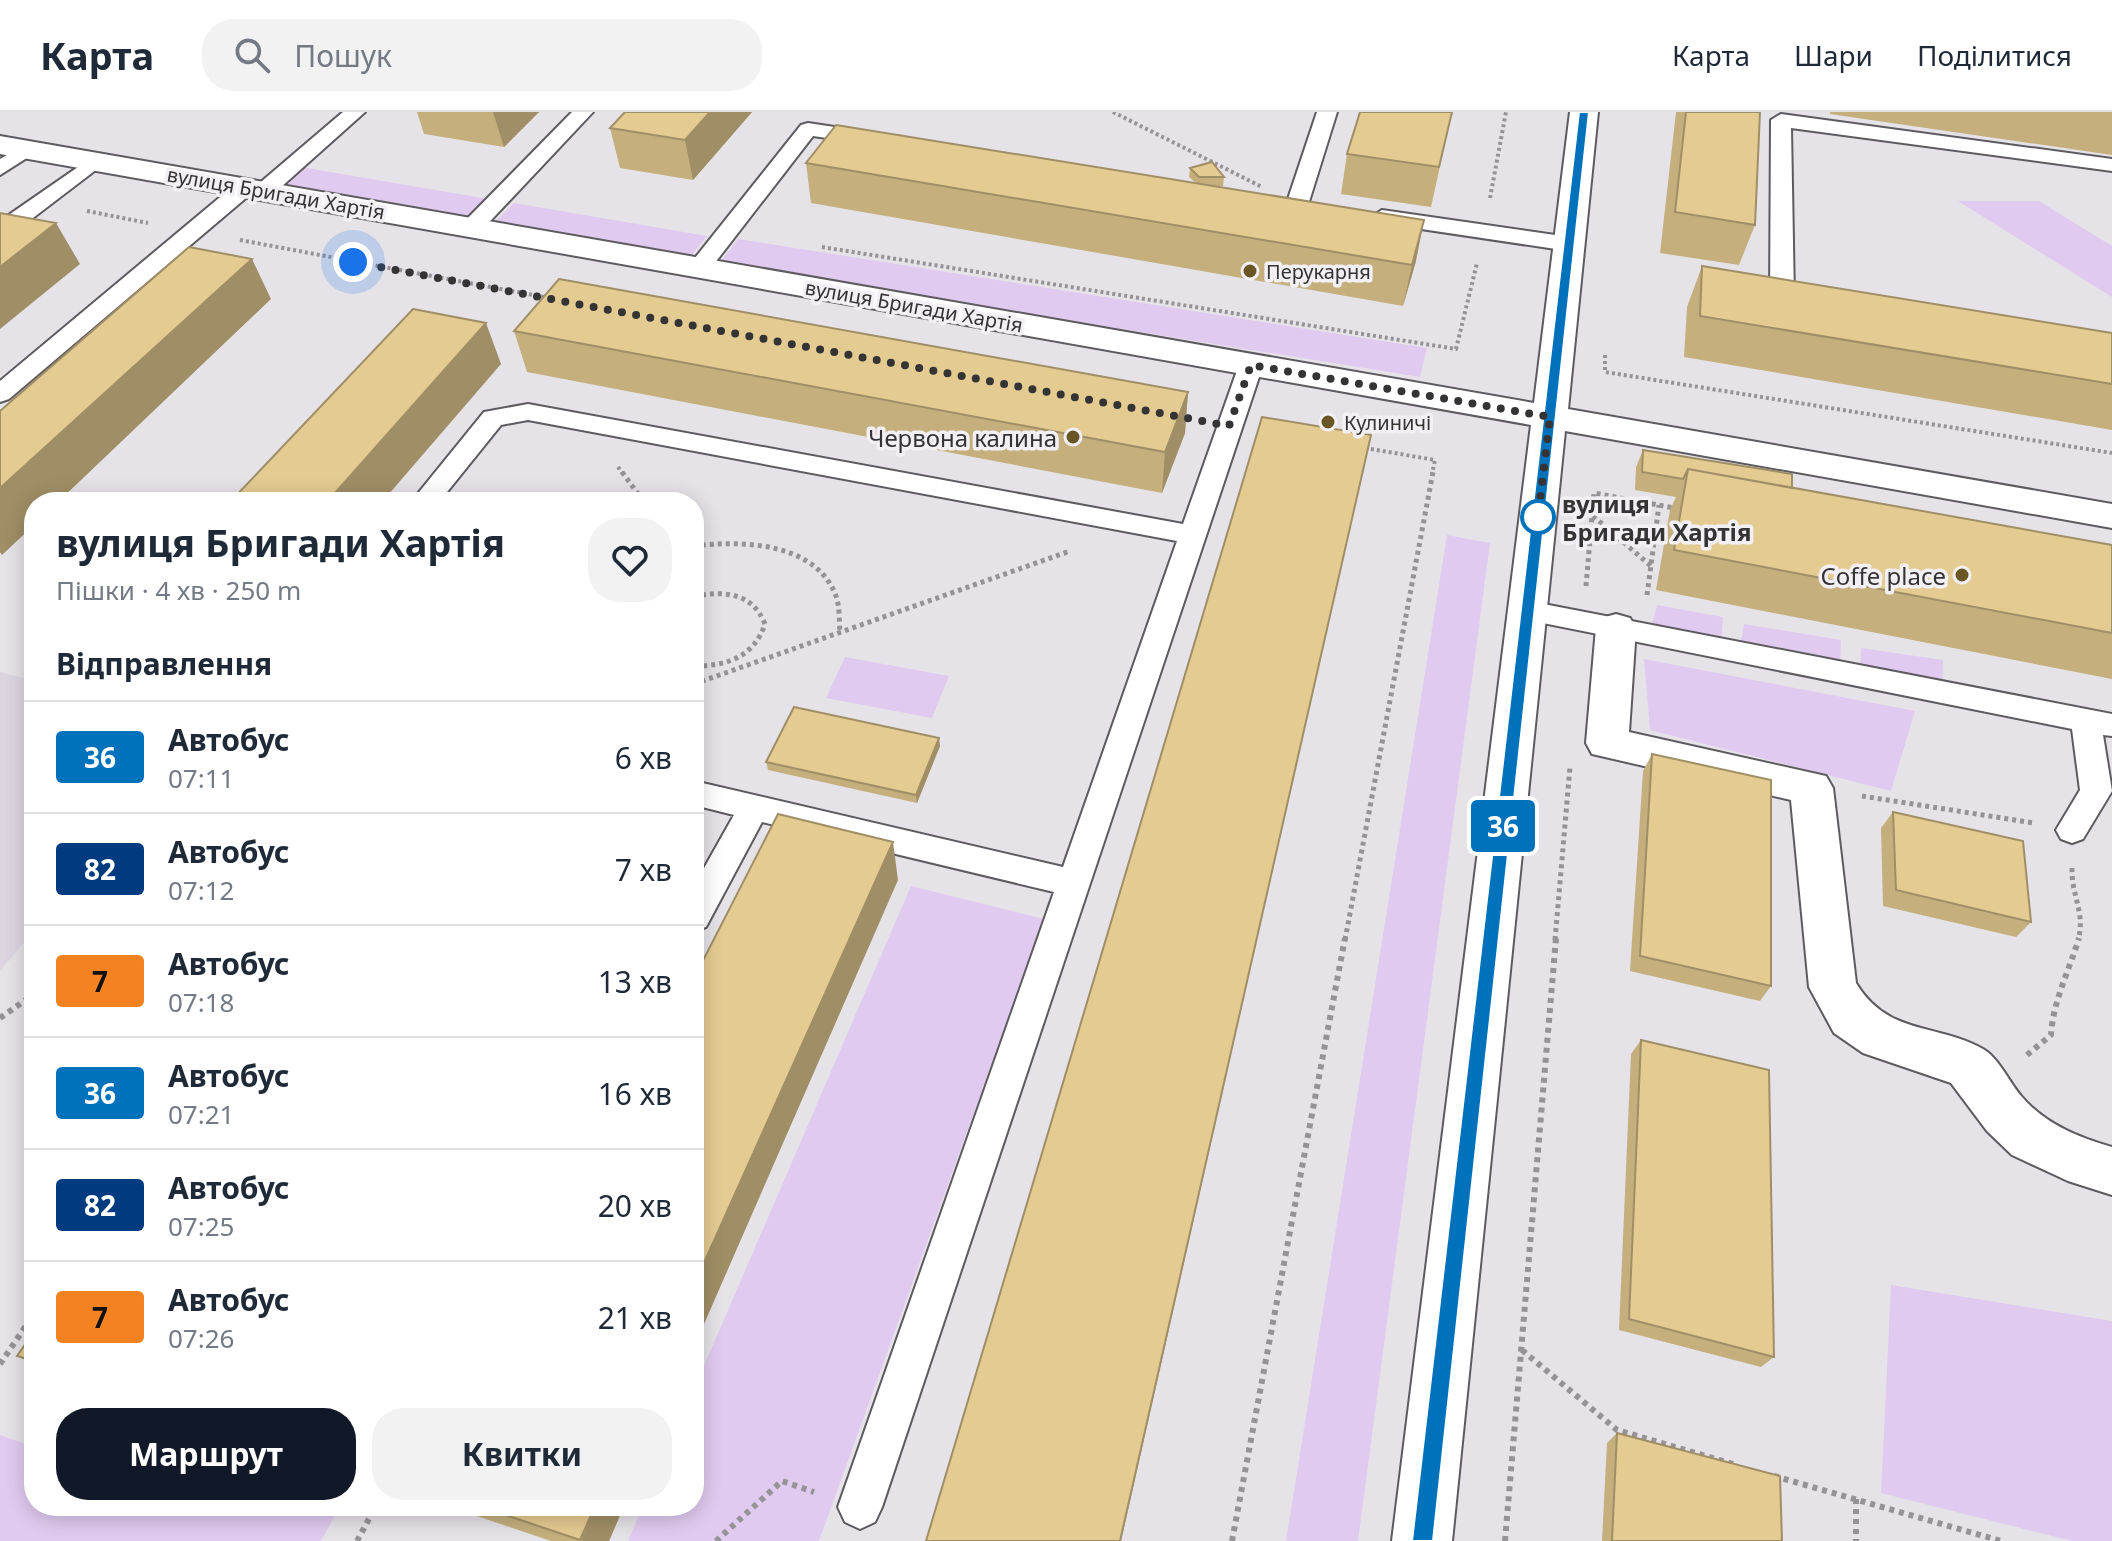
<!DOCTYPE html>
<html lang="uk">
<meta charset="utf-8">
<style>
:root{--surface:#fff;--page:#f2f2f3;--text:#1f2937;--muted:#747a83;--line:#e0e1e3;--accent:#111827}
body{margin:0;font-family:"Noto Sans",sans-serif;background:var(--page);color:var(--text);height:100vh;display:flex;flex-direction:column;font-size:30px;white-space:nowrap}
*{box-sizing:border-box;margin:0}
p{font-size:26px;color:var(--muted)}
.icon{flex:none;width:44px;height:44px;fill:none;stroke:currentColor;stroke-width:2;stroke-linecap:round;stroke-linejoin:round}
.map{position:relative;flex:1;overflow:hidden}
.details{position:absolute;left:24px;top:380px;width:680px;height:1024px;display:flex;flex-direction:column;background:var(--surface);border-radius:32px;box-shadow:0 4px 20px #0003}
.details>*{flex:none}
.badge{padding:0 16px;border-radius:6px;font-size:28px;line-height:52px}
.you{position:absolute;width:40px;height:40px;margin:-20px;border:6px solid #fff;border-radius:50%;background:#1a73e8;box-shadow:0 0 0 12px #1a73e833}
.map>.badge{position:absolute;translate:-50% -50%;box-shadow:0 0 0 4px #fff}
h2{padding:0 32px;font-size:30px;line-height:72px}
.round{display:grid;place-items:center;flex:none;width:84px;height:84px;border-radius:32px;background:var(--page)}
.summary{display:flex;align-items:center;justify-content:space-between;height:136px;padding:0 32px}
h1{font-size:38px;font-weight:700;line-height:60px}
.cta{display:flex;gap:16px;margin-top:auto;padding:16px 32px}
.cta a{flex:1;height:92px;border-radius:32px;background:var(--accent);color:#fff;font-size:32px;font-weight:700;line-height:92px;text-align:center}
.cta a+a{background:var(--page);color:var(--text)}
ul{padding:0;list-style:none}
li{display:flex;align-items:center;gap:24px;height:112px;padding:0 32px;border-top:2px solid var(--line)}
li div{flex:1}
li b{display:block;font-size:30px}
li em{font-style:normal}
li .badge{min-width:88px;font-weight:700;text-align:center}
header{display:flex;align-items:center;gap:48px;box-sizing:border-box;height:112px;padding:0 40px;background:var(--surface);border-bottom:2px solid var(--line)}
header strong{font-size:38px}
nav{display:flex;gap:44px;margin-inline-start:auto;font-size:28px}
.search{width:560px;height:72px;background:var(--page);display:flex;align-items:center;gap:20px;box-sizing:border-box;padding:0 28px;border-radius:32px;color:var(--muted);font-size:30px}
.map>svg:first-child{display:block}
.built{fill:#dcd5e0}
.green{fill:#e1caf0}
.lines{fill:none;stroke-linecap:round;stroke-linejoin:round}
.lane-casing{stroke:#5d5b5f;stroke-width:4}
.street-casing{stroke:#5d5b5f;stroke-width:4}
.secondary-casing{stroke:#5d5b5f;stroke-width:4}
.path-far2{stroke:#969397;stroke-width:4;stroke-dasharray:3 3;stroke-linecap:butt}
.path-far1{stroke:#969397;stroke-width:5;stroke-dasharray:4 4;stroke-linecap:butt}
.path{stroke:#969397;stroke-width:6;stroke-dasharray:5 5;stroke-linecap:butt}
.lane{fill:#fff;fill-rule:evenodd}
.street{fill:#fff;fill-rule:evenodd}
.secondary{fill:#fff;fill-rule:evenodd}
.wall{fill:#c4af7d}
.shaded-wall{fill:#a08e66}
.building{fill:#e4cb91;stroke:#a08e66;stroke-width:2}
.line{fill:#0072bc;stroke:#fff;stroke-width:2}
.walk{stroke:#353435;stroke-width:8;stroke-dasharray:0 14.4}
.poi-dot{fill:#695624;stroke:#f3f0f5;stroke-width:3}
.stop-dot{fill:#fff;stroke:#0072bc;stroke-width:4}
.labels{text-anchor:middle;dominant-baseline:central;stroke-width:7;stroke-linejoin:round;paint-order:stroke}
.far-street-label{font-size:20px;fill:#353435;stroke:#f3f0f5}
.far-poi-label{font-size:20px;fill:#353435;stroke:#f3f0f5;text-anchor:start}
.poi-label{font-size:24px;fill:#353435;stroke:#f3f0f5;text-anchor:end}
.stop-label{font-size:24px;font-weight:bold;fill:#353435;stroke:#f3f0f5;text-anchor:start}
</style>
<header>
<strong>Карта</strong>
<div class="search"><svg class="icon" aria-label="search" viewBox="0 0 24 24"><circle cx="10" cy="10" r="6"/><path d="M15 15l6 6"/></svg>Пошук</div>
<nav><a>Карта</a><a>Шари</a><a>Поділитися</a></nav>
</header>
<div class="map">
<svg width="2112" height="1429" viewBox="0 0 2112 1429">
<rect width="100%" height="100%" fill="#e6e3e8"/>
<path class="built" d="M0,560L34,569V819L0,859Z"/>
<path class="green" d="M301,55L488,87L467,108L278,76Z
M1958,89H2039L2112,134V185Z
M514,91L707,124L689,146L493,112Z
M738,127L1427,236L1420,265L719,152Z
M1447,423L1490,431L1358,1429H1286Z
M1657,493L1723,505L1721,532L1651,518Z
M1744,512L1841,528L1840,556L1740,534Z
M1861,536L1943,548L1942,575L1860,559Z
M845,545L949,564L932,606L826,586Z
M1644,547L1915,599L1891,679L1650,618Z
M911,774L1044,807L819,1429H628L643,1394H694V1277Z
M1891,1173L2112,1209V1429H2072L1881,1381Z
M0,1323L34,1335V1394H340L321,1429H0Z"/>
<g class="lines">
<g class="lane-casing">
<path id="lane" d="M343,0H365L271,84L263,85L253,80L9,287L0,290V269L237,71L245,70L255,75Z
M572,0H593L479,121H463L460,116L463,111Z
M1317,0H1337L1308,93L1297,100L1286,93Z
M1781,2L2112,47V59L1791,16L1794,187L1809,190L1813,195C1804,206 1779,202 1770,192L1771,8Z
M808,11L874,21L884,27L874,33L813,24L707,161H691L688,156L691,151L801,13Z
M26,32L33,34L36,38L33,42L0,63V47Z
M94,44L101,46L105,50L101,54L8,125L0,127V109Z
M1382,98L1569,125L1580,132L1569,139L1374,110L1371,105Z
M1251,246L1263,253L882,1395L875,1410L860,1417L845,1410L838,1395L1054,780L762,710L706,815L694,819V774L734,703L694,693V669L1063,755L1177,429L528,308L501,313L439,390H411L484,300L528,292L1183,412L1239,253Z
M1528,489L2112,602V624L2103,623L2112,679L2083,727L2072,731L2061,727L2056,718L2080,678L2072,617L1518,506L1514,499L1518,492Z"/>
</g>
<g class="street-casing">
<path id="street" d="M1616,502L1630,506L1636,516L1629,620L1826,664L1833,676L1856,871C1888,924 1937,911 1983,937C1999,946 2010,972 2022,985C2045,1012 2079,1026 2112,1035V1083L2068,1069L2012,1043L1987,1019L1951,971L1863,941L1834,921L1809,875L1791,688L1592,642L1586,631L1596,516L1602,506Z"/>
</g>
<g class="secondary-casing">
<path id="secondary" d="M1570,0H1598L1568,297L2112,392V416L1565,319L1452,1429H1392L1531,313L0,42V24L1534,291Z"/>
</g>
<path class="path-far2" d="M1113,0L1262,75
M1490,86L1506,0
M87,99L148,111
M240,128L549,186
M822,135L1456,237L1477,151
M1605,243V260L2112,341
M1365,336L1435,348L1432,362
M618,355L623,362"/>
<path class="path-far1" d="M622,360L644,390
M1593,404L1651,454
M694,434C741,428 816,430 836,484C840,495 839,509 840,521
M694,468L702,483
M1586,474L1594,381L1674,396
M1647,483L1659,393
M694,484C725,479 752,480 765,512C754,545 727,554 694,554
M694,572L1070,439
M1862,684L2034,711
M2072,756C2071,783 2086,802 2078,828
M1345,828L1433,360
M1555,828L1570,655"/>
<path class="path" d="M0,906L34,882
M2027,943L2051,923C2053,889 2069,859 2079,826
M1522,1238L1617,1318L1733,1352
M0,1252L34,1202
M1774,1364L2001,1429
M1856,1387V1429
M357,1429L376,1394
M716,1429L782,1369L814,1380
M1232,1429L1345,826
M1505,1429L1556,826"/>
<use href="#lane" class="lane"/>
<use href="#street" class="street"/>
<use href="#secondary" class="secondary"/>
</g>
<path class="wall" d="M417,0H539L504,35L424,22Z
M625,0H752L693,68L620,56L610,16Z
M1452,0L1431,95L1341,82L1347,42Z
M1676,0H1760L1755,113L1739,153L1660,141Z
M1830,0H2112V43L1830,2Z
M806,51L1196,71L1189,65L1190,56L1224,65L1223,74H1212L1416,149L1403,194L811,91Z
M1702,154L2112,221V318L1684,245L1687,195Z
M514,219L1188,280L1185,321L1162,381L527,260Z
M1643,338L1792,376L2112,433V567L1656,478L1670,398L1676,385L1635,378L1636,355Z
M940,634L917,691L768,658L766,650Z
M1652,642L1771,874L1760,889L1630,859L1643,659Z
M1893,700L2031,810L2016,825L1883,794L1881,716Z
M1641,928L1774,1245L1761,1255L1619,1218L1631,942Z
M34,1220V1253L17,1244Z
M1617,1321L1782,1429H1602L1607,1331Z
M454,1394H624L609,1429H551L459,1398Z"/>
<path class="shaded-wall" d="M493,0H539L504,35Z
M710,0H752L693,68L685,28Z
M1424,108L1416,149L1403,194L1412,153Z
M56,111L80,152L0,217V155Z
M252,147L271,187L58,390H34V413L2,443L0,440V376Z
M486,211L501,252L382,390H327Z
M1188,280L1185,321L1162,381L1165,340Z
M1371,323L1121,1429H1120Z
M939,626L940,634L917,691L916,683Z
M893,730L898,768L694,1235V1173Z
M595,1394H624L609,1429H581Z"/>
<path class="building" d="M625,0H710L685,28L610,16Z
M1360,0H1452L1439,55L1347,42Z
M1686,0H1760L1755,113L1675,100Z
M836,13L1424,108L1412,153L806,51Z
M1212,50L1224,65H1199L1190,56Z
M0,101L56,111L0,155Z
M189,135L252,147L0,376V299Z
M1702,154L2112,221V272L1700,204Z
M559,167L1188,280L1165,340L514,219Z
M413,197L486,211L327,390H230Z
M1262,305L1371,323L1120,1429H926Z
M1643,338L1792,362V376L1688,357L1683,367L1642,360Z
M1688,357L2112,433V521L1674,438Z
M794,595L939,626L916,683L766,650Z
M1652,642L1771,668V874L1640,844Z
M1893,700L2023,729L2031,810L1896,778Z
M778,702L893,730L694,1173V866Z
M1641,928L1769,958L1774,1245L1629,1207Z
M34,1220V1249L17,1244Z
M1617,1321L1780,1364L1782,1429H1612Z
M479,1394H595L580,1428Z"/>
<path class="line" d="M1579,0H1589L1433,1429H1412Z"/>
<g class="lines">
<path class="walk" d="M353,150L1229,314L1251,253L1550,305L1538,405"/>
</g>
<g class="poi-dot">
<circle cx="1250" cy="159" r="8"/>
<circle cx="1328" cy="310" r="8"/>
<circle cx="1073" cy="325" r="8"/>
<circle cx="1962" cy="463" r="8"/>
</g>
<circle class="stop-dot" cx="1538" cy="405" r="16"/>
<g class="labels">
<g class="far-street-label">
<text transform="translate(276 81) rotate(10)">вулиця Бригади Хартія</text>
<text transform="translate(914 194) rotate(10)">вулиця Бригади Хартія</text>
</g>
<g class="far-poi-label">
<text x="1266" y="159">Перукарня</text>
<text x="1344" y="310">Кулиничі</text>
</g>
<g class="poi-label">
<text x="1057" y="325">Червона калина</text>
<text x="1946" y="463">Coffe place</text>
</g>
<g class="stop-label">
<text x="1562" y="391">вулиця<tspan x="1562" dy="28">Бригади Хартія</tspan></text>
</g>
</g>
</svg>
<div class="you" style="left:353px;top:150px"></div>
<b class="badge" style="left:1503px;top:714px;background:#0072bc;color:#fff">36</b>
<section class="details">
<div class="summary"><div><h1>вулиця Бригади Хартія</h1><p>Пішки · 4 хв · 250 m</p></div><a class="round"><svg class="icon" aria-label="heart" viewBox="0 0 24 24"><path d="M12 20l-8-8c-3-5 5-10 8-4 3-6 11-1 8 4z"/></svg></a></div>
<h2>Відправлення</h2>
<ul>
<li><span class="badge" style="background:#0072bc;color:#fff">36</span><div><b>Автобус</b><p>07:11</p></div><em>6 хв</em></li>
<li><span class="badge" style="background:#003b80;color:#fff">82</span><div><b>Автобус</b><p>07:12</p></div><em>7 хв</em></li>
<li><span class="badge" style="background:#f58220;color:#111">7</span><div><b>Автобус</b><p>07:18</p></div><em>13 хв</em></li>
<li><span class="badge" style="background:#0072bc;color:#fff">36</span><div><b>Автобус</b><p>07:21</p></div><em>16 хв</em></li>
<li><span class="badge" style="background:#003b80;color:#fff">82</span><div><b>Автобус</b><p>07:25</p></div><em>20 хв</em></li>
<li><span class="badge" style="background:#f58220;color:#111">7</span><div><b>Автобус</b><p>07:26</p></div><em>21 хв</em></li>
</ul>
<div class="cta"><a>Маршрут</a><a>Квитки</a></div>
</section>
</div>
